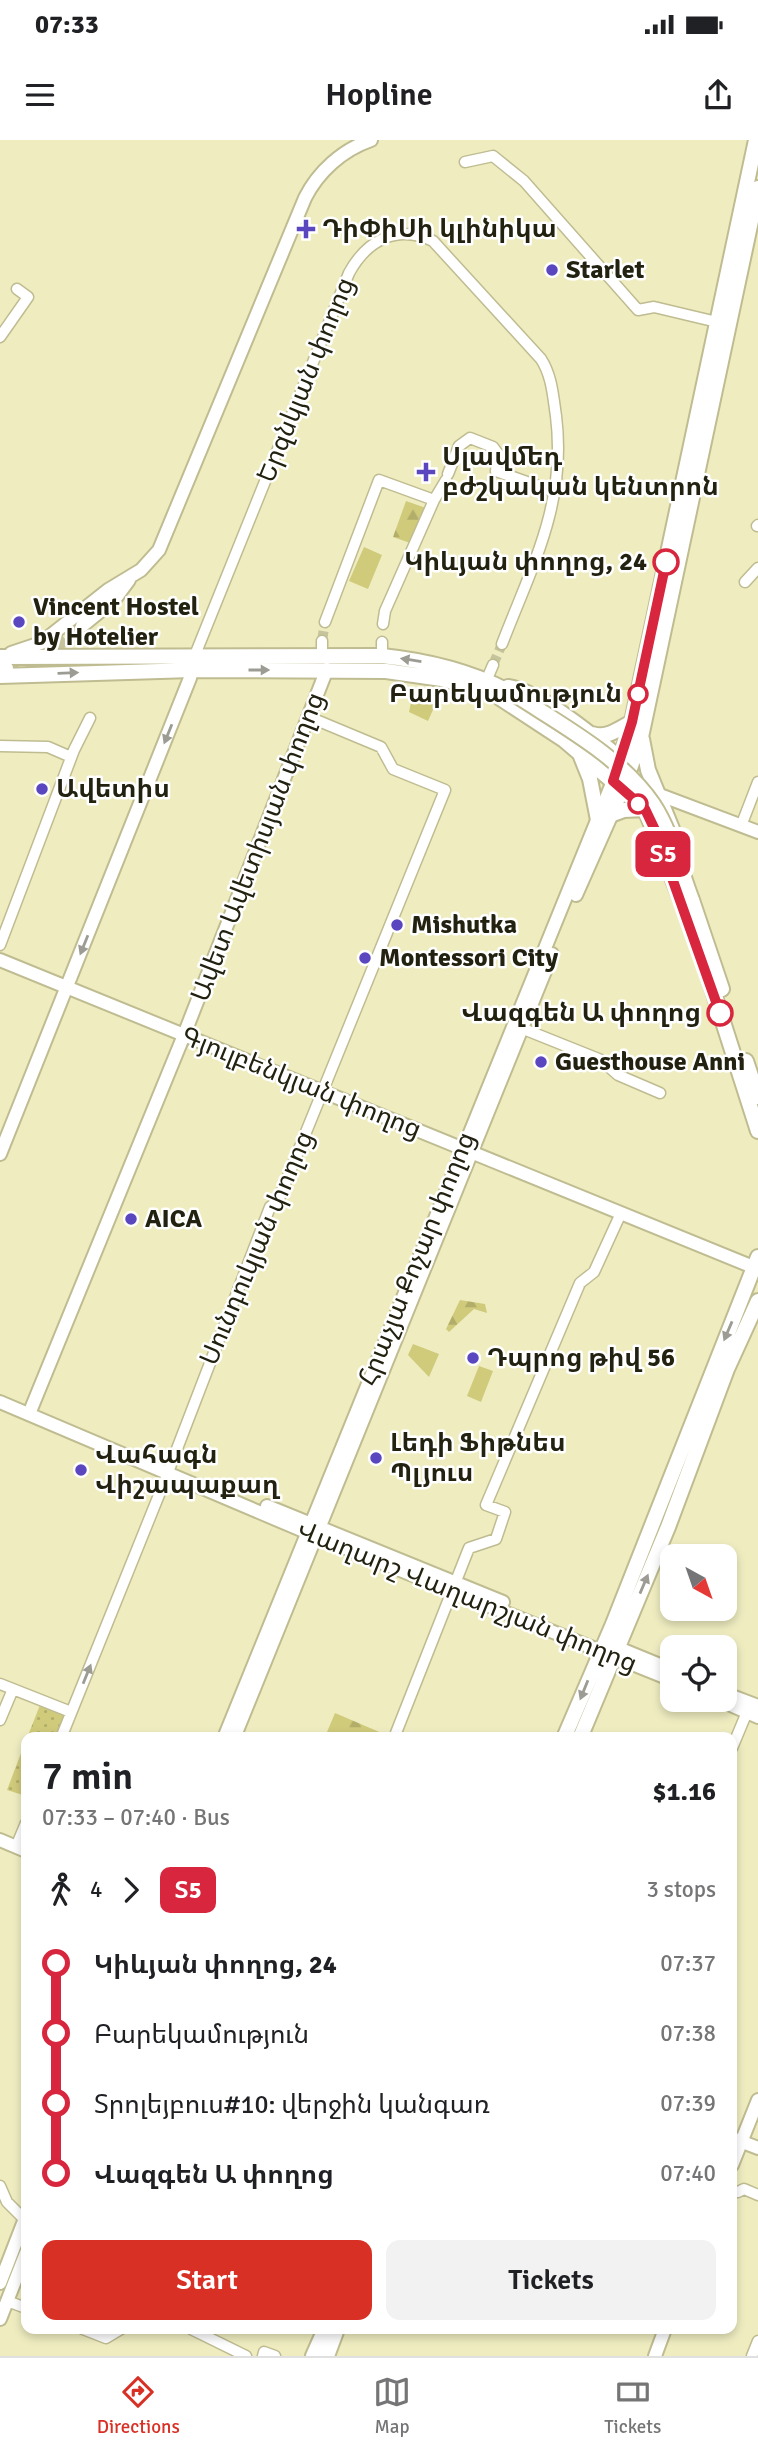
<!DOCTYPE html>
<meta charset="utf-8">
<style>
:root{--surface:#fff;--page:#f2f2f2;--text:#202124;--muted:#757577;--line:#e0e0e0;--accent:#d93025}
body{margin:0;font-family:Signika,"Noto Sans Armenian",sans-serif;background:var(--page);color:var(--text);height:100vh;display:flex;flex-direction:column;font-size:26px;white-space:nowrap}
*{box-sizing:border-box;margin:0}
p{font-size:23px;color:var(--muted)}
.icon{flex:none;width:38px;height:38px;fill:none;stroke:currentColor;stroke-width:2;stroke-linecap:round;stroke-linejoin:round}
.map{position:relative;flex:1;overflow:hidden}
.side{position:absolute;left:21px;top:1592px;width:716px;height:602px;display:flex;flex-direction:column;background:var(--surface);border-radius:14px;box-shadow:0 4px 10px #0003}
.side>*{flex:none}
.badge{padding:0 14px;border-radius:10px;font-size:24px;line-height:46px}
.needle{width:46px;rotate:140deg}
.buttons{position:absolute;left:660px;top:1404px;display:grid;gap:14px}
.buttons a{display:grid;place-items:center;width:77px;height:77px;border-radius:14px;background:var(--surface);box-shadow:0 4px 10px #0003;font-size:35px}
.map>.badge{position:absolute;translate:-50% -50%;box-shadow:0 0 0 4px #fff}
.legs{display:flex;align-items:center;gap:10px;height:77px;padding:0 21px;font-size:23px}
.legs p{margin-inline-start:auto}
.head{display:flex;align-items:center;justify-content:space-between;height:119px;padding:0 21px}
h1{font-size:38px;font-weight:600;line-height:52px}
.action{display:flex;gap:14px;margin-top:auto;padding:14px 21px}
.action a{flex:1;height:80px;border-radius:14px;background:var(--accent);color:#fff;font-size:28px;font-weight:600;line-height:80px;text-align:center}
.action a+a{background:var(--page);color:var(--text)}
ul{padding:0 21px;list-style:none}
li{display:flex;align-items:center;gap:24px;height:70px;font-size:26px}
li i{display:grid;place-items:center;width:10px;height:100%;margin:0 9px;background:currentColor}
li i::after{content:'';width:18px;height:18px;margin:-9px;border:5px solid;border-radius:50%;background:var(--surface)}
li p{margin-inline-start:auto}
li:first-child i{background:linear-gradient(#0000 50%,currentColor 0)}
li:last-child i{background:linear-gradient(currentColor 50%,#0000 0)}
.status{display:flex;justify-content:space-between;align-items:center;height:49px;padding:0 35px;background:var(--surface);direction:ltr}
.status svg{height:19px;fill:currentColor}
header{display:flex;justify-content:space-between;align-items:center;height:91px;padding:0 21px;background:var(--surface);font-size:32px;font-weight:600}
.tab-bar{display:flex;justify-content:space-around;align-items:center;height:98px;border-top:2px solid var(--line);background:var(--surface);font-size:19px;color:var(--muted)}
.tab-bar a{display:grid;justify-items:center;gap:4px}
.tab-bar .on{color:var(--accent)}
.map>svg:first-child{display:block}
.grass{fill:#d0ca7b}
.forest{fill:url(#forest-firs)}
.park{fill:url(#park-dots)}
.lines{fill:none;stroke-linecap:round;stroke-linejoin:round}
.street-tunnel{stroke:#c6c49d;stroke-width:10;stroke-dasharray:10 5;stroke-linecap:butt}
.secondary-tunnel{stroke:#c6c49d;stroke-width:12;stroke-dasharray:12 6;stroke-linecap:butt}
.street-casing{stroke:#bfbc91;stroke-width:13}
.secondary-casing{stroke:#bfbc91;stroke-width:16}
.primary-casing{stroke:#bfbc91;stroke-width:18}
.street{stroke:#fff;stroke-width:10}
.secondary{stroke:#fff;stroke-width:12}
.primary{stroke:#fff;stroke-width:14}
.primary-bridge-casing{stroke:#bfbc91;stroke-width:18;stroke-linecap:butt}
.primary-bridge{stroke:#fff;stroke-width:14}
.oneway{fill:#9c9c94}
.line-1-casing{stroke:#fff;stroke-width:16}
.line-1{stroke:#d7263d;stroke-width:10}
.poi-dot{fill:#5a47bf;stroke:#fff;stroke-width:2.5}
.stop-1-dot{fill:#fff;stroke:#d7263d;stroke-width:3.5}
.labels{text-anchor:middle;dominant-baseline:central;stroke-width:5;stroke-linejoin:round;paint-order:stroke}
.poi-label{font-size:26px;font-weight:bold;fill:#232211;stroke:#fff;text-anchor:start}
.street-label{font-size:26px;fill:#232211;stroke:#fff}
.stop-label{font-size:26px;font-weight:bold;fill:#232211;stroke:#fff;text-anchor:end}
</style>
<div class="status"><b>07:33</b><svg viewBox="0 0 49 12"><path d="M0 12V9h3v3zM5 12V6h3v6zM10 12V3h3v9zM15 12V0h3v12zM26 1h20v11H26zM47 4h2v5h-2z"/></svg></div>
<header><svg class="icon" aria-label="menu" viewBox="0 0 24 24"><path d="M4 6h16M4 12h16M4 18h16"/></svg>Hopline<svg class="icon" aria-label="share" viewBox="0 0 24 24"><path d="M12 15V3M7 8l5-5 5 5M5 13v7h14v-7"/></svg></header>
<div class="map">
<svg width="758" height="2216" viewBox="0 0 758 2216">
<defs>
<pattern id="forest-firs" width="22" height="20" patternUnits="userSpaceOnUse" patternTransform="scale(1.75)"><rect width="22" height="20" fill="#d0ca7b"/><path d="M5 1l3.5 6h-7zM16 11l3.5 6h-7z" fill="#b2ad69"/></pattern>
<pattern id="park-dots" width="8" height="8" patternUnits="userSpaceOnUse" patternTransform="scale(1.75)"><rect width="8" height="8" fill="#d0ca7b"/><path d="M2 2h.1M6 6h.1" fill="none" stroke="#b2ad69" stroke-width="1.8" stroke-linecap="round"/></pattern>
</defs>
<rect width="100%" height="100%" fill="#efedc0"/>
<path class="grass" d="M364,407L382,415L368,449L349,441Z
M412,557L436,563L428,581L409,572Z
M413,1204L439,1214L429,1237L408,1215Z
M479,1226L493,1231L481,1262L467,1256Z"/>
<path class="forest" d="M406,361L426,368L413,404L393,397Z
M460,1160L485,1164L487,1173L474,1169L449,1192L446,1189Z
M335,1573L391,1597L340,1598L327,1592Z"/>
<path class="park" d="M40,1565L65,1575L56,1598H27Z
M26,1600V1656L7,1650Z"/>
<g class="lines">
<path class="street-tunnel" d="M322,501L325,482
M493,525L502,504"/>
<path class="secondary-tunnel" d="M7,528L46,515L82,486"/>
<g class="street-casing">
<path id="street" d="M465,22L493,16L524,41L638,170L654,167L717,182
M0,197L28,157L17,149
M448,334L459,306L470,298L493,307L498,314L496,331L555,352
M434,360L446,340
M757,386L758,385
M745,442L758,428
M325,482L379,340L434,360L385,471L383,484
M322,514V501
M195,515L349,133C367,100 397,84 433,101L541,219C552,236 553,256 556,276C567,363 532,426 502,504
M382,516V502
M487,539L493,525
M0,606L48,607L71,617
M741,686L758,642
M0,805L74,610L90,578
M521,888L601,920L618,935L660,953
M0,1544L71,1572
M0,1580L13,1549
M61,1598L165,1340L270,1067L278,1061L445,650L393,629L381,607L309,577
M394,1598L469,1408L496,1399L505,1372L486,1365L580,1143L594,1132L621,1073
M732,1608L747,1572
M16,1707L26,1683
M0,2046L7,2062L26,2081
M738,2052L744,2049L758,2055
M7,2161L26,2168
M83,2189L106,2198L121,2189
M191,2189L246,2216
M263,2216L264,2212L275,2216
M752,2216L758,2201"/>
</g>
<g class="secondary-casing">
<path id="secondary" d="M82,486L115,459L129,440
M11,513L41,503L108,450L141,430L159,410L305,58C318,32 342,10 371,0
M0,528H7
M660,655L758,692
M576,755L623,649
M0,820L758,1129
M0,1014L190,538L193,523
M0,1262L306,1392L672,1540
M29,1274L184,895L327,529
M267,1366L503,1462
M611,1505L672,1530
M724,1553L758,1566
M717,1559L758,1577
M224,1598L613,641
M234,1598L552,814
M0,1700L26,1711
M732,1998L758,2008
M732,2025L758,1960
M0,2143L26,2076
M0,2179L26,2113
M655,2216L665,2189"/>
</g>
<g class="primary-casing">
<path id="primary" d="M0,517L382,516C430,521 475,532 517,556
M0,536L192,530L386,531L442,539L510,558
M508,547C541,552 596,598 622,620
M500,558L564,600L645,669L693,790
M592,594C607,599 618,589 632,582
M642,599L648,630L672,689
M580,614L590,639L598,680
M613,641L632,582L756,0
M623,649L641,597L758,48
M613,674L624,670L645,669
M692,760L722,849
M691,782L758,991
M746,921L758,957
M564,1598L613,1484L758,1117
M580,1598L668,1387L727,1229L758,1161
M313,2216L325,2189
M327,2216L337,2189"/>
</g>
<use href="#street" class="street"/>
<use href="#secondary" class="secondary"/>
<use href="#primary" class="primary"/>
<g class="primary-bridge-casing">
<path id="primary-bridge" d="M517,556C563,586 621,617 653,664C671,691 680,729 692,760"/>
</g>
<use href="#primary-bridge" class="primary-bridge"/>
</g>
<defs><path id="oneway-solid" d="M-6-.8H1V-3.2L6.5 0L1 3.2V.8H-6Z" transform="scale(1.75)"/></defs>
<g class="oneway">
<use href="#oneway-solid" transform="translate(411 520) rotate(-171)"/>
<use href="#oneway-solid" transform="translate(259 530)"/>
<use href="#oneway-solid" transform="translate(68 533) rotate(-2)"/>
<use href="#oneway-solid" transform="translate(168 594) rotate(112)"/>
<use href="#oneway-solid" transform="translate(84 805) rotate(112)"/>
<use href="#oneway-solid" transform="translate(728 1191) rotate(113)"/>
<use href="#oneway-solid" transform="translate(644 1444) rotate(-67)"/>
<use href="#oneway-solid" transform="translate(87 1534) rotate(-68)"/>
<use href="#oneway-solid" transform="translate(584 1550) rotate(112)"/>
</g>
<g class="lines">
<g class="line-1-casing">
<path id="line-1" d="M666,422L632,582L613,641L645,669L655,690L720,873"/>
</g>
<use href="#line-1" class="line-1"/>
</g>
<g class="poi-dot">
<path d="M302.5 78.5h7v7h7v7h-7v7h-7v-7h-7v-7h7z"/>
<circle cx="552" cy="130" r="7"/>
<path d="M422.5 321.5h7v7h7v7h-7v7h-7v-7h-7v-7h7z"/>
<circle cx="19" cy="482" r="7"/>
<circle cx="42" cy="649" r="7"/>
<circle cx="397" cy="785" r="7"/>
<circle cx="365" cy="818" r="7"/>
<circle cx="541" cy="922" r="7"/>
<circle cx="131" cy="1079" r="7"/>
<circle cx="473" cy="1218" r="7"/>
<circle cx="376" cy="1318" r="7"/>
<circle cx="81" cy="1330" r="7"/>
</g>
<g class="stop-1-dot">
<circle cx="666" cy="422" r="12"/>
<circle cx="638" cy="554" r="9"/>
<circle cx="638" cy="664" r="9"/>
<circle cx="720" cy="873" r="12"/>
</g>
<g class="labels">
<g class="poi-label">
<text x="322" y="89">ԴիՓիՍի կլինիկա</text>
<text x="566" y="130">Starlet</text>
<text x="442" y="317">Սլավմեդ<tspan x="442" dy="30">բժշկական կենտրոն</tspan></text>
<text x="33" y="467">Vincent Hostel<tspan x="33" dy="30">by Hotelier</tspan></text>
<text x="56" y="649">Ավետիս</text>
<text x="411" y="785">Mishutka</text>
<text x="379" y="818">Montessori City</text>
<text x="555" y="922">Guesthouse Anni</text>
<text x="145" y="1079">AICA</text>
<text x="487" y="1218">Դպրոց թիվ 56</text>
<text x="390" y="1303">Լեդի Ֆիթնես<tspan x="390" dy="30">Պլյուս</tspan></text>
<text x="95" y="1315">Վահագն<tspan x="95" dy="30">Վիշապաքաղ</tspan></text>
</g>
<g class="street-label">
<text transform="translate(306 240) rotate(-68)">Երզնկյան փողոց</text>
<text transform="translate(258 707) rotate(-69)">Ավետ Ավետիսյան փողոց</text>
<text transform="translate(301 943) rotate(22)">Գյուլբենկյան փողոց</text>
<text transform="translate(257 1108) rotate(-67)">Սունդուկյան փողոց</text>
<text transform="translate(417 1119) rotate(-68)">Հրաչյա Քոչար փողոց</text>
<text transform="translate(467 1457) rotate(22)">Վաղարշ Վաղարշյան փողոց</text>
</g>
<g class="stop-label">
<text x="647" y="422">Կիևյան փողոց, 24</text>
<text x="622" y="554">Բարեկամություն</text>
<text x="701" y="873">Վազգեն Ա փողոց</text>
</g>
</g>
</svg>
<div class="buttons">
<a><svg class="needle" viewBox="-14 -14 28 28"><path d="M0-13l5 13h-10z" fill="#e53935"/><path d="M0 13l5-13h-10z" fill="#757577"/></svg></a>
<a><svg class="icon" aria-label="locate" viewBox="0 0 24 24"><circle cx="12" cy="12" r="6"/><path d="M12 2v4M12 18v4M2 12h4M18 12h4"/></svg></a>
</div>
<b class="badge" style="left:663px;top:714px;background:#d7263d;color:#fff">Տ5</b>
<section class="side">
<div class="head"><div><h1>7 min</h1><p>07:33 – 07:40 · Bus</p></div><b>$1.16</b></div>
<div class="legs"><svg class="icon" aria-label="walk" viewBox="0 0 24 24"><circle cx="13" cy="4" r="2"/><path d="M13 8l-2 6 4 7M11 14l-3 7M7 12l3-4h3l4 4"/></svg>4<svg class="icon" aria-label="forward" viewBox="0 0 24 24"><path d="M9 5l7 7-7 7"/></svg><b class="badge" style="background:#d7263d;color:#fff">Տ5</b><p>3 stops</p></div>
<ul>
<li><i style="color:#d7263d"></i><b>Կիևյան փողոց, 24</b><p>07:37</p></li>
<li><i style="color:#d7263d"></i><span>Բարեկամություն</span><p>07:38</p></li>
<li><i style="color:#d7263d"></i><span>Տրոլեյբուս#10: վերջին կանգառ</span><p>07:39</p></li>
<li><i style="color:#d7263d"></i><b>Վազգեն Ա փողոց</b><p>07:40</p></li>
</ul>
<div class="action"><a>Start</a><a>Tickets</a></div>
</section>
</div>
<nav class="tab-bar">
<a class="on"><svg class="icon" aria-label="directions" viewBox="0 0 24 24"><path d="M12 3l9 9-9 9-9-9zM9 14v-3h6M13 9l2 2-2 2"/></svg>Directions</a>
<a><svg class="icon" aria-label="map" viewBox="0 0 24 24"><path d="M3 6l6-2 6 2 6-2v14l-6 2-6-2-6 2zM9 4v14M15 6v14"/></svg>Map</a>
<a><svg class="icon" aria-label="tickets" viewBox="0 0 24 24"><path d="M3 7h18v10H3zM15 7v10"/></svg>Tickets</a>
</nav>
